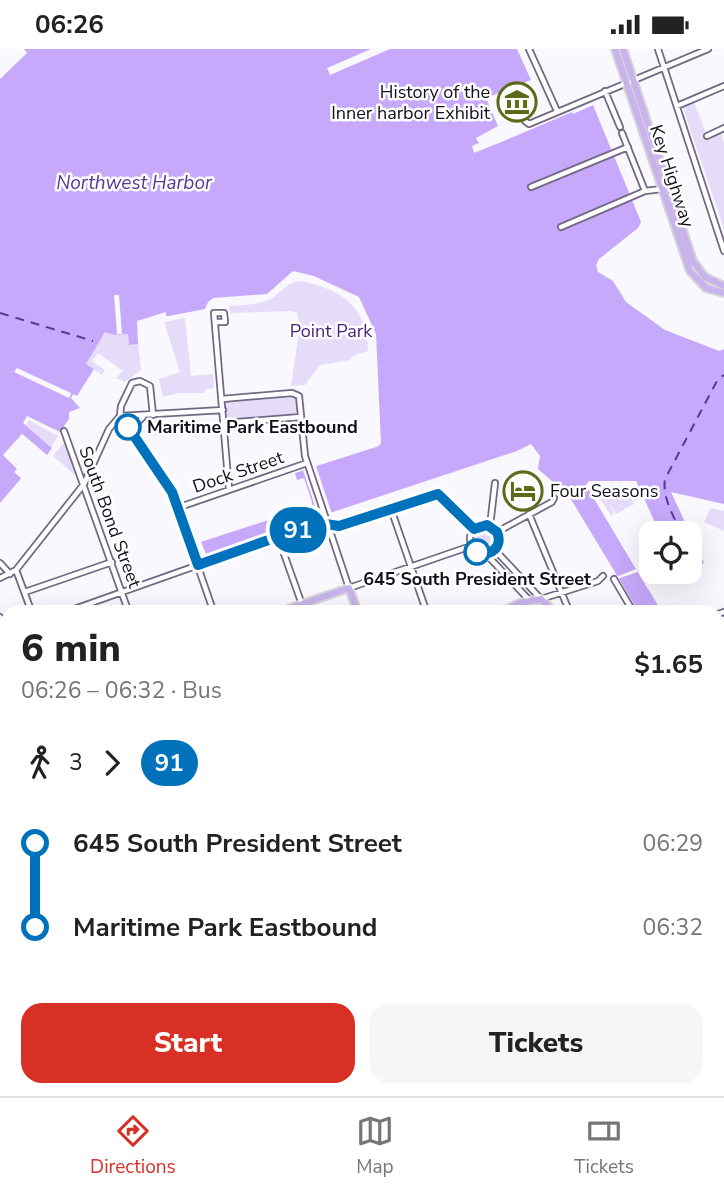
<!DOCTYPE html>
<meta charset="utf-8">
<style>
:root{--surface:#fff;--page:#f6f6f6;--text:#222;--muted:#767676;--line:#e0e0e0;--accent:#d93025}
body{margin:0;font-family:"Nunito Sans",sans-serif;background:var(--page);color:var(--text);height:100vh;display:flex;flex-direction:column;font-size:26px;white-space:nowrap}
*{box-sizing:border-box;margin:0}
p{font-size:23px;color:var(--muted)}
.icon{flex:none;width:38px;height:38px;fill:none;stroke:currentColor;stroke-width:2;stroke-linecap:round;stroke-linejoin:round}
.map{position:relative;flex:1;overflow:hidden}
.drawer{position:absolute;left:0px;top:556px;width:724px;height:492px;display:flex;flex-direction:column;background:var(--surface);border-radius:21px 21px 0 0;box-shadow:0 7px 28px #0002}
.drawer>*{flex:none}
.badge{padding:0 14px;border-radius:23px;font-size:24px;line-height:46px}
.fabs{position:absolute;left:639px;top:472px;display:grid;gap:14px}
.fabs a{display:grid;place-items:center;width:63px;height:63px;border-radius:14px;background:var(--surface);box-shadow:0 7px 28px #0002;font-size:35px}
.map>.badge{position:absolute;translate:-50% -50%;box-shadow:0 0 0 4px #fff}
.legs{display:flex;align-items:center;gap:10px;height:77px;padding:0 21px;font-size:23px}
.legs p{margin-inline-start:auto}
.overview{display:flex;align-items:center;justify-content:space-between;height:119px;padding:0 21px}
h1{font-size:38px;font-weight:800;line-height:52px}
.button{display:flex;gap:14px;margin-top:auto;padding:14px 21px}
.button a{flex:1;height:80px;border-radius:21px;background:var(--accent);color:#fff;font-size:28px;font-weight:800;line-height:80px;text-align:center}
.button a+a{background:var(--page);color:var(--text)}
ul{padding:0 21px;list-style:none}
li{display:flex;align-items:center;gap:24px;height:84px;font-size:26px}
li i{display:grid;place-items:center;width:10px;height:100%;margin:0 9px;background:currentColor}
li i::after{content:'';width:18px;height:18px;margin:-9px;border:5px solid;border-radius:50%;background:var(--surface)}
li p{margin-inline-start:auto}
li:first-child i{background:linear-gradient(#0000 50%,currentColor 0)}
li:last-child i{background:linear-gradient(currentColor 50%,#0000 0)}
.status{display:flex;justify-content:space-between;align-items:center;height:49px;padding:0 35px;background:var(--surface);direction:ltr}
.status svg{height:19px;fill:currentColor}
.dock{display:flex;justify-content:space-around;align-items:center;height:98px;border-top:2px solid var(--line);background:var(--surface);font-size:19px;color:var(--muted)}
.dock a{display:grid;justify-items:center;gap:4px}
.dock .selected{color:var(--accent)}
.map>svg:first-child{display:block}
.green{fill:#e5dcf9}
.water{fill:#c6a9fa}
.pier{fill:#faf8ff}
.lines{fill:none;stroke-linecap:round;stroke-linejoin:round}
.ferry{stroke:#5d3592;stroke-width:2;stroke-dasharray:9 7;stroke-linecap:butt}
.minor-casing{stroke:#716883;stroke-width:8}
.major-casing{stroke:#d5d4d6;stroke-width:10}
.minor{stroke:#fff;stroke-width:4.5}
.major{stroke:#c8b3ec;stroke-width:6}
.line-1-casing{stroke:#fff;stroke-width:16}
.line-1{stroke:#0072bc;stroke-width:10}
.stop-1-dot{fill:#fff;stroke:#0072bc;stroke-width:3.5}
.labels{text-anchor:middle;dominant-baseline:central;stroke-width:5;stroke-linejoin:round;paint-order:stroke}
.poi-label{font-size:18px;fill:#13101a;stroke:#fff;text-anchor:end}
.street-label{font-size:18px;fill:#13101a;stroke:#fff}
.park-label{font-size:18px;fill:#4a1f7b;stroke:#fff}
.stop-label{font-size:18px;font-weight:bold;fill:#13101a;stroke:#fff;text-anchor:start}
.water-label{font-size:19px;font-style:italic;fill:#5d3592;stroke:#fff}
</style>
<div class="status"><b>06:26</b><svg viewBox="0 0 49 12"><path d="M0 12V9h3v3zM5 12V6h3v6zM10 12V3h3v9zM15 12V0h3v12zM26 1h20v11H26zM47 4h2v5h-2z"/></svg></div>
<div class="map">
<svg width="724" height="1047" viewBox="0 0 724 1047">
<rect width="100%" height="100%" fill="#faf8ff"/>
<path class="green" d="M694,53L708,90L721,85L724,94V180L683,59Z
M301,232C341,240 368,258 368,302L354,306L350,311L320,316L305,336L291,337L300,276L297,264L291,262L230,264L229,257C242,256 256,256 268,251C281,246 285,233 301,232Z
M185,269L191,327L213,325L214,339L205,340V344H179L163,348L159,330L180,323L164,273Z
M105,282L114,286L128,285L129,296L138,295L141,321L125,333L116,329L123,322L98,304L92,312L105,321L102,326L86,315Z
M292,346L297,350L298,362L293,366L229,371L226,367L225,354L227,352Z
M29,371L58,387L51,398L26,376Z
M65,392L76,425L75,426L53,407Z
M599,437H633L639,450L635,452L630,446L634,455L616,465L608,453L614,464L611,467L595,441Z
M710,459L724,462V482L704,473Z
M473 491a12 12 0 1 1 24 0a12 12 0 1 1-24 0Z"/>
<path class="water" d="M24,0H517L531,31L486,49L498,77L476,89L478,93L495,86L499,94L572,63L573,65L593,56L641,173L638,179L599,210L596,216L598,223L613,232L626,253L665,281L719,302L724,300V455L671,443L704,514L690,521V485H660L636,432L586,436L662,563H639L569,447L538,420L540,407L531,395L517,402L206,505L201,493L311,457L312,453L304,429L297,431L295,424L379,397L381,394L376,285L359,248L314,227L293,222L267,245L213,249L208,253L205,260L169,267H166V263L137,272L138,295L129,296L128,285L114,286L105,283L86,315L94,320L77,347L73,345L71,349L80,359L69,363V370L60,383L27,367L23,374L52,399L47,406L22,385L4,406L24,426L0,454V30L27,4Z
M718,656L724,667V704L718,693Z"/>
<path class="pier" d="M371,0H390L330,26L327,19Z
M499,78L500,80L496,83L500,90L504,88L506,91L474,104L472,97L479,94L477,90Z
M114,246H119L122,285H117Z
M17,319L71,344V345L69,349L14,323Z
M22,385L49,408L45,409L22,390L8,406L27,424V428L24,426L22,430L14,423L17,420L3,406Z
M315,414L332,465L319,469L303,421Z
M589,432H636L660,485H656L633,436H590L651,538L648,540L638,523L617,530L616,528L636,520L586,436Z"/>
<g class="lines">
<path class="ferry" d="M0,264L93,292
M682,485C674,468 662,449 665,430L718,330L724,326"/>
<g class="minor-casing">
<path id="minor" d="M529,0L557,62
M658,0L724,202
M605,42L620,78
M677,57L724,37
M525,72L529,75L708,0
M622,84L645,142L662,140
M707,87L724,79
M531,138L628,98
M561,178L645,142
M216,273H225L224,264H214L229,441
M222,350L292,344L299,347L305,407L349,539L471,497
M120,367L172,443L214,564
M120,367L223,361
M224,374L301,368
M64,382L129,564
M135,388L138,373L143,368
M177,459L307,414
M391,460L427,564
M529,465L570,564
M470 490a15 15 0 1 1 30 0a15 15 0 1 1-30 0Z
M490,477L495,434
M497,483L552,453L554,449
M278,488L305,564
M495,501L541,550L598,532L603,527
M486,505L531,553
M0,514L10,525
M16,521L32,564
M0,529L16,521L84,435L109,380L120,367L121,357L132,334L140,332L150,337L153,366
M614,530L634,564
M25,543L112,513
M63,564L311,476L319,474L340,476L438,445L474,480
M718,565L724,563
M0,568L5,583
M718,834L724,842
M0,868L7,888
M718,890L724,894
M0,894L7,891
M718,917L724,913
M718,967L724,976
M0,971L7,969
M59,1041L61,1047
M110,1041L112,1047
M379,1041L381,1047
M469,1041L471,1047
M621,1041L625,1047
M525,1047L537,1041"/>
</g>
<g class="major-casing">
<path id="major" d="M615,0L690,222L706,239L724,244
M623,0L693,212L705,228L724,237
M516,559L534,560L541,563
M276,564L349,539L358,564
M499,564L520,554L541,550L555,564
M0,660L7,657
M718,702L724,699
M718,735L724,742
M0,738L7,735
M718,755L724,763
M0,815L7,813
M718,829L724,823
M718,967L724,964
M177,1041L179,1047
M188,1041L190,1047
M523,1041L525,1047
M139,1047L156,1041
M398,1047L416,1041
M604,1047L612,1041"/>
</g>
<use href="#minor" class="minor"/>
<use href="#major" class="major"/>
</g>
<g class="lines">
<g class="line-1-casing">
<path id="line-1" d="M128,378L172,443L198,516L311,476L319,474L339,477L438,445L474,480L487,476L497,483C503,497 492,508 477,503"/>
</g>
<use href="#line-1" class="line-1"/>
</g>
<defs>
<g id="museum-ring" transform="scale(2.0125)"><circle r="9.5" fill="#fff" stroke="#5b6b16" stroke-width="1.5"/><path d="M0-6L6-3V-2H-6V-3ZM-5-1h2V3h-2ZM-1-1h2V3h-2ZM3-1h2V3H3ZM-6 4H6V6H-6Z" fill="#5b6b16"/></g>
<g id="hotel-ring" transform="scale(2.0125)"><circle r="9.5" fill="#fff" stroke="#5b6b16" stroke-width="1.5"/><path d="M-6-4.5h1.5V1H6V5H4.5V3h-9V5H-6ZM-4 0a1.8 1.8 0 1 1 3.6 0ZM.5 0V-2.5h3Q6-2.5 6 0Z" fill="#5b6b16"/></g>
</defs>
<g fill-rule="evenodd">
<use href="#museum-ring" x="517" y="53"/>
<use href="#hotel-ring" x="523" y="442"/>
</g>
<g class="stop-1-dot">
<circle cx="128" cy="378" r="12"/>
<circle cx="477" cy="503" r="12"/>
</g>
<g class="labels">
<g class="poi-label">
<text x="490" y="43">History of the<tspan x="490" dy="21">Inner harbor Exhibit</tspan></text>
<text x="550" y="442" text-anchor="start">Four Seasons</text>
</g>
<g class="street-label">
<text transform="translate(672 127) rotate(72)">Key Highway</text>
<text transform="translate(238 423) rotate(-19)">Dock Street</text>
<text transform="translate(110 468) rotate(70)">South Bond Street</text>
</g>
<g class="park-label">
<text x="331" y="282">Point Park</text>
</g>
<g class="stop-label">
<text x="147" y="378">Maritime Park Eastbound</text>
<text x="477" y="530" text-anchor="middle">645 South President Street</text>
</g>
<g class="water-label">
<text x="134" y="134">Northwest Harbor</text>
</g>
</g>
</svg>
<div class="fabs">
<a><svg class="icon" aria-label="locate" viewBox="0 0 24 24"><circle cx="12" cy="12" r="6"/><path d="M12 2v4M12 18v4M2 12h4M18 12h4"/></svg></a>
</div>
<b class="badge" style="left:298px;top:481px;background:#0072bc;color:#fff">91</b>
<section class="drawer">
<div class="overview"><div><h1>6 min</h1><p>06:26 – 06:32 · Bus</p></div><b>$1.65</b></div>
<div class="legs"><svg class="icon" aria-label="walk" viewBox="0 0 24 24"><circle cx="13" cy="4" r="2"/><path d="M13 8l-2 6 4 7M11 14l-3 7M7 12l3-4h3l4 4"/></svg>3<svg class="icon" aria-label="forward" viewBox="0 0 24 24"><path d="M9 5l7 7-7 7"/></svg><b class="badge" style="background:#0072bc;color:#fff">91</b></div>
<ul>
<li><i style="color:#0072bc"></i><b>645 South President Street</b><p>06:29</p></li>
<li><i style="color:#0072bc"></i><b>Maritime Park Eastbound</b><p>06:32</p></li>
</ul>
<div class="button"><a>Start</a><a>Tickets</a></div>
</section>
</div>
<nav class="dock">
<a class="selected"><svg class="icon" aria-label="directions" viewBox="0 0 24 24"><path d="M12 3l9 9-9 9-9-9zM9 14v-3h6M13 9l2 2-2 2"/></svg>Directions</a>
<a><svg class="icon" aria-label="map" viewBox="0 0 24 24"><path d="M3 6l6-2 6 2 6-2v14l-6 2-6-2-6 2zM9 4v14M15 6v14"/></svg>Map</a>
<a><svg class="icon" aria-label="tickets" viewBox="0 0 24 24"><path d="M3 7h18v10H3zM15 7v10"/></svg>Tickets</a>
</nav>
